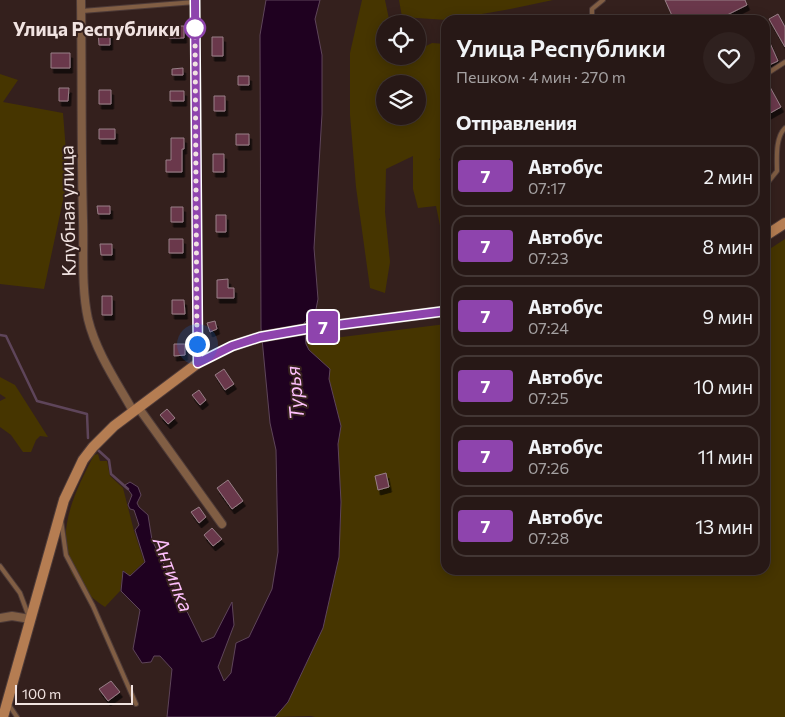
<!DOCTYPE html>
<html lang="ru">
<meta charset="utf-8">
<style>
:root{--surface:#271816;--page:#2f211f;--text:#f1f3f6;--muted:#a4a0a1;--line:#433735}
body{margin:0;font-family:Commissioner,sans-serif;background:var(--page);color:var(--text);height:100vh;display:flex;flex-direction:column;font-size:19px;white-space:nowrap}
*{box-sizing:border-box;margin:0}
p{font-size:16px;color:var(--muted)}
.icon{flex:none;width:28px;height:28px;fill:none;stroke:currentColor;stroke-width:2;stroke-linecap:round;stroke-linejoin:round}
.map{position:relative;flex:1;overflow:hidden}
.side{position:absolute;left:441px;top:15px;width:329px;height:560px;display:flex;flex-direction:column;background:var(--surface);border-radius:15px;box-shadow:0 2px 12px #0003,0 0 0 1px var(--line)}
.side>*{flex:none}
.badge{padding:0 10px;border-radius:4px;font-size:18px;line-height:32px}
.buttons{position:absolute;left:376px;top:15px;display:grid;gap:10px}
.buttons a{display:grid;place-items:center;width:50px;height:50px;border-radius:50%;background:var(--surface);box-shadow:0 2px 12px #0003,0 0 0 1px var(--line);font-size:25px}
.scale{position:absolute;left:15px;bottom:12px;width:118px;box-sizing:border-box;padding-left:5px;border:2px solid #f1e3e1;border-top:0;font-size:14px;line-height:18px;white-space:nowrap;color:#f1e3e1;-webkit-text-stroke:4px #34201d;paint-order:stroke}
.you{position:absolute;width:25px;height:25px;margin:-12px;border:4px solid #fff;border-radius:50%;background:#1a73e8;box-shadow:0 0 0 8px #1a73e833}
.map>.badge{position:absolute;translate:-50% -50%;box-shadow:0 0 0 2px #fff}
h2{padding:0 15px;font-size:19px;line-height:45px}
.round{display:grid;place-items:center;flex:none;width:52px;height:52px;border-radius:26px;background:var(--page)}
.headline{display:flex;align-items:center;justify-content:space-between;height:85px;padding:0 15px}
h1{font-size:24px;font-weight:600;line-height:38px}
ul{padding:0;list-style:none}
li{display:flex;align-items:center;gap:15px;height:62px;margin:0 10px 8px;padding:0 5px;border:2px solid var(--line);border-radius:15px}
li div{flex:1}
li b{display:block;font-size:19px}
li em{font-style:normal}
li .badge{min-width:55px;font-weight:700;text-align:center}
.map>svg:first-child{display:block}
.green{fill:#463500;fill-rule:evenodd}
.water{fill:#1f0120;stroke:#5e455a}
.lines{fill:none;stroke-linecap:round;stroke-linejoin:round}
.stream{stroke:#5e455a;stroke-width:2.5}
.building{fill:#6a384b;stroke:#987f87;filter:url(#shadow)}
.lane-casing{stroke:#4e3b38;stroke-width:6}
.street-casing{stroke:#4e3b38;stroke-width:10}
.secondary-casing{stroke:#4e3b38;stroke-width:12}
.lane{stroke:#815e44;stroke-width:4}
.street{stroke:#815e44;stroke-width:8}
.secondary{stroke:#b57d52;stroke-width:10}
.line-casing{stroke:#fff;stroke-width:11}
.line{stroke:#8e44ad;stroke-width:8}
.walk{stroke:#f1e3e1;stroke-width:5;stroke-dasharray:0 9}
.stop-dot{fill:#fff;stroke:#8e44ad;stroke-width:2.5}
.labels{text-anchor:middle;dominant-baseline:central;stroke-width:4;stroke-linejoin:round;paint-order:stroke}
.stop-label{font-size:19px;font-weight:bold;fill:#f1e3e1;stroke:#34201d;text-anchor:end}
.street-label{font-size:19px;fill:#f1e3e1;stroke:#34201d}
.water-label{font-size:20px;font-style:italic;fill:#fdbffb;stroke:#34201d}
</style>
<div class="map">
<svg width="785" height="717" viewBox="0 0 785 717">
<defs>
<filter id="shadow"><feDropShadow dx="2.5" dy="5" stdDeviation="0" flood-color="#0009"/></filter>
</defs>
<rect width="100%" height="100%" fill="#34201d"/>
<path class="green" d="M362,0H385L390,24H385V56H418V50L432,43L446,44V154L439,159L446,170V255L436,206L418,208L413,189V156L386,169L385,212L390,262L385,293L370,288L356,187L350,115V53ZM385,84H418V116H385Z
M399,0H553L505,10L447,20L402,17Z
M0,74L18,80L3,102L63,113L68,177L44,289L0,284Z
M785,239V717H315L311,716L275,717L288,702L323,628L339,557L341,502L338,444L341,426L329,379L330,369C320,360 306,352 306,337L326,339L446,324V570H765V252Z
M0,377L15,385L48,437L40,436L36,440L31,452H23L11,435L0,427V401L6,398L0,394Z
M98,454L100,461H107L110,476L123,488L134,531L144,562L129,576L123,570L120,591L105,607C94,600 76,584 71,572C69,568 68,561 67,557C60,520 78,486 94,455Z"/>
<path class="water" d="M266,0H320L315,19L322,55V114L314,248L318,299L315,314L304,323L306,344L309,350L330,369L329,379L341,426L338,444L341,502L339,557L323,628L288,702L275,717H167L172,669L160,656H154L151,662L142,663L133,649L140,610L121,591L123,571L130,576L145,562L135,530L139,525L134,510L130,509L128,505L132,495L125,485L130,482L138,487L141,495L137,503L139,507L148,515L152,540L202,642L214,637L232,602L234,625L218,667L224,681L231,673L236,643L249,637L272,589L278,552L276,450L270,423L261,328L260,35Z"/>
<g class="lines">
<path class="stream" d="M0,335L6,336L37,401L87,414L88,438
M98,450L109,460L111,474L128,489"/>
</g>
<path class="building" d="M665,0H745L747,5L725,16L727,20H674Z
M778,14L785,27V47L769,19Z
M169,26H184V38H169Z
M98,29H110V45H99Z
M765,32L778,61L765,67Z
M212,37H223V56H212Z
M51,53H70V68H51Z
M183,68V75H172V69Z
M238,76H249V85H238Z
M770,87L781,107L765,116V90Z
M59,88H69L68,101H59Z
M99,90H111V104H99Z
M170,91H184V101H170Z
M214,96H225V111H214Z
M99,129H115V139H99Z
M236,134H249V145H236Z
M171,138H184V149H182V172H166V160H171Z
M213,154H224V172H213Z
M97,206H110V214H98Z
M171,207H183V222H171Z
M216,215H226V232H216Z
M169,239H183V253H169Z
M100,244H112V255H101Z
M228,279V288H234V298H217V280Z
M102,296H112V315H102Z
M172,300H184L185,314H172Z
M215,321L217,329L210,332L207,323Z
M174,344H185V355L174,356Z
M224,369L234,384L225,390L215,375Z
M199,390L206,400L200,405L192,395Z
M167,409L175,418L168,424L160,415Z
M386,473L389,487L378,490L375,476Z
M228,480L243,501L232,509L217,488Z
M199,507L206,517L199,523L191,512Z
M212,528L222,539L213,546L204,535Z
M111,681L120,692L108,701L99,689Z"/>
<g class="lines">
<g class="lane-casing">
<path id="lane" d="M82,11L195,2
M592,20V9L603,0
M765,75L785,62
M765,186L777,171C777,158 775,138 785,128
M61,520L66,555L93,606L136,704
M0,566L20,593L29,617
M9,705L17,717"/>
</g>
<g class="street-casing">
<path id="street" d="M81,0C82,73 81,147 83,220C84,252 81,287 88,319C96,352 116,381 133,411
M195,0L198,363
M138,407L222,524
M0,618L12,616L30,619"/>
</g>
<g class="secondary-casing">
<path id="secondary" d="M765,236L785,223
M3,717L64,500L83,460L93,447L114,426L198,363L232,346L260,337L306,329L446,311"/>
</g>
<use href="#lane" class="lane"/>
<use href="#street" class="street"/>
<use href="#secondary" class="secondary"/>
</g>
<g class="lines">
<g class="line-casing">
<path id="line" d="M195,0L198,363L232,346L260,337L306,329L446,311"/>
</g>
<use href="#line" class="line"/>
<path class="walk" d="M195,28L197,344"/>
</g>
<circle class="stop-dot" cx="195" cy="28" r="10"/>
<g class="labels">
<g class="stop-label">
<text x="180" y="28">Улица Республики</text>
</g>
<g class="street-label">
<text transform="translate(67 211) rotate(-91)">Клубная улица</text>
</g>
<g class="water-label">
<text transform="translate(294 393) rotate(-95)">Турья</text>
<text transform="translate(174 574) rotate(69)">Антипка</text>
</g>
</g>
</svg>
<div class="buttons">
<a><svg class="icon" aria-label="locate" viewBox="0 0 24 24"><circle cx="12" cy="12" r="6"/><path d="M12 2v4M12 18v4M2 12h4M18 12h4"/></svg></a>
<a><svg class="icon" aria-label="layers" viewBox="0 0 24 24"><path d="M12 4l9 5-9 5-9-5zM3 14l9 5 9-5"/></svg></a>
</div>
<div class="scale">100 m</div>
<div class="you" style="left:197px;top:344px"></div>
<b class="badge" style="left:323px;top:327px;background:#8e44ad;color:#fff">7</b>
<section class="side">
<div class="headline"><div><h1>Улица Республики</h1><p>Пешком · 4 мин · 270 m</p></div><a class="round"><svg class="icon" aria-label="heart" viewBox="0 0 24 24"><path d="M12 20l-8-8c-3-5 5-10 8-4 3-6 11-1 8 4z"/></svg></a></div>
<h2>Отправления</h2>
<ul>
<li><span class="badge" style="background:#8e44ad;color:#fff">7</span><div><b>Автобус</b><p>07:17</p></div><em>2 мин</em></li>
<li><span class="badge" style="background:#8e44ad;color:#fff">7</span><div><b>Автобус</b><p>07:23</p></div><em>8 мин</em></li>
<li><span class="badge" style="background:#8e44ad;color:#fff">7</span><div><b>Автобус</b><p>07:24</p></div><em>9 мин</em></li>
<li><span class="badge" style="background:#8e44ad;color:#fff">7</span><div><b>Автобус</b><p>07:25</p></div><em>10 мин</em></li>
<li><span class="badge" style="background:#8e44ad;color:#fff">7</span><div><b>Автобус</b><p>07:26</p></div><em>11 мин</em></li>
<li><span class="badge" style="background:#8e44ad;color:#fff">7</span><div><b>Автобус</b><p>07:28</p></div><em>13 мин</em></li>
</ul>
</section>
</div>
